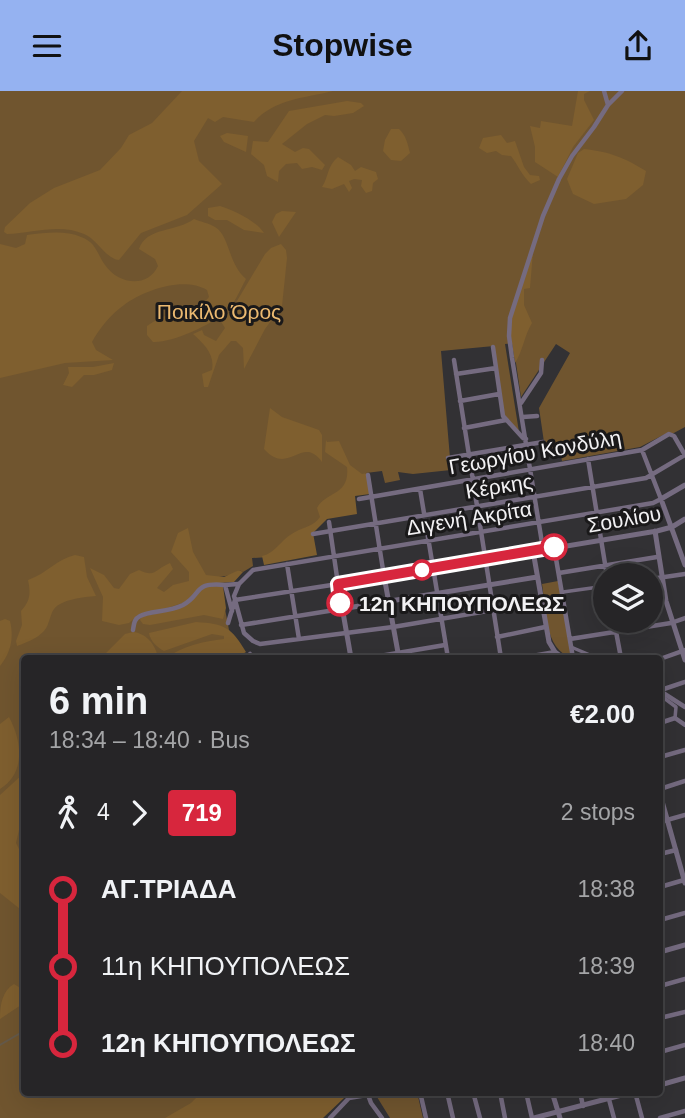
<!DOCTYPE html>
<meta charset="utf-8">
<style>
:root{--surface:#262527;--page:#2e2d2f;--text:#f1f3f6;--muted:#a4a5a7;--line:#424244;--accent:#95b2f1}
body{margin:0;font-family:Helvetica,sans-serif;background:var(--page);color:var(--text);height:100vh;display:flex;flex-direction:column;font-size:26px;white-space:nowrap}
*{box-sizing:border-box;margin:0}
p{font-size:23px;color:var(--muted)}
.icon{flex:none;width:38px;height:38px;fill:none;stroke:currentColor;stroke-width:2;stroke-linecap:round;stroke-linejoin:round}
.map{position:relative;flex:1;overflow:hidden}
.details{position:absolute;left:21px;top:564px;width:642px;height:441px;display:flex;flex-direction:column;background:var(--surface);border-radius:7px;box-shadow:0 7px 28px #0002,0 0 0 2px var(--line)}
.details>*{flex:none}
.badge{padding:0 14px;border-radius:5px;font-size:24px;line-height:46px}
.fabs{position:absolute;left:593px;top:472px;display:grid;gap:14px}
.fabs a{display:grid;place-items:center;width:70px;height:70px;border-radius:50%;background:var(--surface);box-shadow:0 7px 28px #0002,0 0 0 2px var(--line);font-size:35px}
.map>.badge{position:absolute;translate:-50% -50%;box-shadow:0 0 0 4px #fff}
.legs{display:flex;align-items:center;gap:10px;height:77px;padding:0 28px;font-size:23px}
.legs p{margin-inline-start:auto}
.summary{display:flex;align-items:center;justify-content:space-between;height:119px;padding:0 28px}
h1{font-size:38px;font-weight:700;line-height:52px}
ul{padding:0 28px;list-style:none}
li{display:flex;align-items:center;gap:24px;height:77px;font-size:26px}
li i{display:grid;place-items:center;width:10px;height:100%;margin:0 9px;background:currentColor}
li i::after{content:'';width:18px;height:18px;margin:-9px;border:5px solid;border-radius:50%;background:var(--surface)}
li p{margin-inline-start:auto}
li:first-child i{background:linear-gradient(#0000 50%,currentColor 0)}
li:last-child i{background:linear-gradient(currentColor 50%,#0000 0)}
header{display:flex;justify-content:space-between;align-items:center;height:91px;padding:0 28px;background:var(--accent);color:#111;font-size:32px;font-weight:700}
.map>svg:first-child{display:block}
.green{fill:#70552f}
.forest{fill:#7f5f2f}
.lines{fill:none;stroke-linecap:round;stroke-linejoin:round}
.stream{stroke:#655a4a;stroke-width:2}
.pedestrian{stroke:#756b80;stroke-width:3.5}
.minor{stroke:#756b80;stroke-width:4.5}
.tertiary{stroke:#756b80;stroke-width:5}
.line-1-casing{stroke:#fff;stroke-width:16}
.line-1{stroke:#d7263d;stroke-width:10}
.stop-1-dot{fill:#fff;stroke:#d7263d;stroke-width:3.5}
.labels{text-anchor:middle;dominant-baseline:central;stroke-width:6;stroke-linejoin:round;paint-order:stroke}
.park-label{font-size:21px;fill:#ebb970;stroke:#1a191a}
.street-label{font-size:21px;fill:#f2f1f3;stroke:#1a191a}
.stop-label{font-size:21px;font-weight:bold;fill:#f2f1f3;stroke:#1a191a;text-anchor:start}
</style>
<header><svg class="icon" aria-label="menu" viewBox="0 0 24 24"><path d="M4 6h16M4 12h16M4 18h16"/></svg>Stopwise<svg class="icon" aria-label="share" viewBox="0 0 24 24"><path d="M12 15V3M7 8l5-5 5 5M5 13v7h14v-7"/></svg></header>
<div class="map">
<svg width="685" height="1027" viewBox="0 0 685 1027">
<rect width="100%" height="100%" fill="#323134"/>
<path class="green" d="M0,0H685V336L672,343L669,341L640,356L562,370L559,356L545,358L539,317L570,262L556,253L521,306L513,252L505,253L519,341L504,324L494,255L441,260L451,379L413,383L398,381L400,389L385,392L382,380L366,382L312,442L316,463L252,467L253,475L243,481L239,479L232,484L219,486L229,539L246,567H24V1001H278L299,1027H0Z
M558,490L572,567C544,558 546,518 542,493Z
M391,1001H417L423,1027H390L377,1006Z"/>
<path class="forest" d="M182,0H333C305,7 274,8 254,31L223,26L215,31L208,27L194,50L199,70L222,93L187,124L141,142L119,169C106,168 97,148 84,143C60,132 32,142 7,143L4,141L5,136L30,112L54,97L100,79L121,57L129,44L152,32Z
M578,0H590L584,3V9L594,29L573,56L558,86L535,71V56L530,35L540,37L541,30L572,35Z
M347,10L361,12L364,15L353,22L334,25L325,24L307,33L282,53L295,61L303,57L309,58L325,74L322,79L312,76L302,78L297,72L286,73L279,80L278,91L267,85L264,74L251,63L253,50L268,51L289,20Z
M391,38H399C406,44 408,54 410,62L401,70L391,69L383,60L385,49Z
M227,42L248,45L246,61L224,51L220,45Z
M501,44L507,52L515,50L524,76L530,84L539,85L540,89L531,93C522,85 518,74 511,65L502,64L496,60L487,62L479,57L483,47Z
M584,58C610,61 623,66 646,80L643,94L626,108L594,113L573,103L567,88L578,62Z
M338,66L351,74L355,80L361,76L376,81L378,88L373,92L372,100L366,102L361,95L362,89L354,88L349,90L352,97L349,101L344,93L332,98L322,96C329,85 327,75 338,66Z
M220,115C235,120 255,129 264,142L244,139L227,129H215L208,125V117Z
M282,120L296,121L279,146L272,131L276,123Z
M194,128C201,131 209,132 215,136C230,145 228,173 246,188C240,199 234,214 225,222C210,234 172,252 153,251L147,244V235C164,223 181,219 200,216L209,206L207,199C184,185 144,199 124,214C111,223 99,238 92,251L96,259L113,269L65,272L0,287V153L16,157L25,153L27,144C45,142 65,139 81,146C96,151 97,163 105,174C118,193 147,198 158,175L155,168L139,158C146,136 177,141 194,128Z
M281,153L286,159L287,167L282,215L265,238L244,278L243,257L236,250H231L219,264L208,296H204L202,283L212,279C215,263 204,253 193,243L202,239L204,244L216,250L225,237L220,229L231,220L265,163L271,157Z
M533,161L530,197L524,198V214L532,232C524,245 523,260 515,272L510,240L511,226Z
M114,272L112,279L94,284H84L72,296L63,294L69,282L68,276H93Z
M270,317L282,326L319,339L322,344V371C302,343 289,386 264,358Z
M326,349L327,351L339,350L350,374L362,383L367,382L370,403L355,405L357,423L327,428L313,442L317,464L264,474L262,465C276,462 281,448 295,441C304,436 314,435 320,426L317,417C326,400 350,405 347,376L325,361Z
M188,437L193,461L206,484L224,486L239,479L243,481L234,491L204,493L185,511L161,519L139,523L129,532L119,534L102,530L103,506L90,477L104,484L114,497L119,498L130,483L139,479C156,487 155,478 170,472L173,478L157,497L164,501L173,494L189,490V481L171,461L178,442Z
M75,464L84,466L87,486L96,505C84,506 62,508 54,518C51,522 50,528 48,533C44,545 28,551 17,555L16,550L22,534L21,520C30,510 31,503 28,489C46,483 57,468 75,464Z
M207,494L223,495L226,517L223,528L204,524L150,534L143,533L140,529L141,526L172,519L186,513Z
M5,528L10,530C14,547 11,561 0,575V530Z
M196,531C225,533 231,536 246,561L236,567H226L224,563L219,562L216,567H166C183,555 204,550 224,548V545L212,543L164,560C158,557 150,550 149,542Z
M133,541C146,542 156,554 158,567H101L125,543Z
M9,626C22,650 26,682 0,698V633Z
M24,682V728L21,730L16,752L24,768V812L20,818L0,802V704Z
M14,893L22,898L24,912L0,928C0,914 2,900 14,893Z
M202,1001H338L344,1007L323,1027H165L191,1012Z"/>
<g class="lines">
<path class="stream" d="M0,954L24,940"/>
<path class="pedestrian" d="M563,501L606,495
M571,556L597,567
M660,604L676,616L675,627"/>
<path class="minor" d="M608,14L622,0
M493,256L503,325L523,347L526,348
M454,269L501,567
M456,283L496,277
M460,310L499,303
M521,312L541,282L542,269
M523,326L537,325
M464,337L506,329
M448,367L543,351
M588,368L607,485
M368,384L384,485
M420,398L448,567
M359,408L642,359L669,343L674,345L685,364
M313,443L646,387L685,364
M554,456L573,567
M543,458L512,267L509,245L510,227L543,125L559,88L572,65L594,36L608,14L604,0
M287,473L299,548
M559,482L657,466
M651,488L685,483
M541,511L393,536L260,553L253,550L244,542L234,505L239,493L253,479L653,412L661,408L642,359
M232,520L225,494L238,493
M614,530L621,567
M228,532L235,509L338,493L329,431
M241,534L341,518
M133,539C134,533 134,528 140,525C150,520 169,521 183,514C203,503 192,491 225,494
M497,546L545,536
M570,548L671,532L685,527
M250,563L253,567
M368,567L445,554
M521,567L555,561
M660,568L685,559
M661,599L685,591
M660,600L685,616
M660,632L675,627L685,634
M660,666L685,659
M660,698L685,690
M660,731L685,724
M660,763L676,759
M660,796L684,789
M660,829L685,822
M660,895L685,888
M660,927L685,921
M660,961L685,954
M367,1001L371,1012L382,1027
M420,1001L426,1027
M447,1001L453,1027
M473,1001L480,1027
M500,1001L505,1027
M526,1001L532,1027
M580,1001L583,1015
M607,1001L614,1027
M635,1001L642,1027
M474,1004L487,1001
M330,1027L349,1007L385,1001
M660,1027L685,1020"/>
<path class="tertiary" d="M685,394L661,408L685,474
M655,440L666,510L685,569
M533,460L549,551L555,561L563,567
M384,485L399,567
M341,518L537,486
M351,567L338,493L657,440L672,436L685,428
M660,703L685,792
M660,861L685,854
M660,994L685,987
M552,1001L560,1027
M534,1027L633,1001"/>
</g>
<g class="lines">
<g class="line-1-casing">
<path id="line-1" d="M340,512L338,493L554,456"/>
</g>
<use href="#line-1" class="line-1"/>
</g>
<g class="stop-1-dot">
<circle cx="554" cy="456" r="12"/>
<circle cx="422" cy="479" r="9"/>
<circle cx="340" cy="512" r="12"/>
</g>
<g class="labels">
<g class="park-label">
<text x="219" y="220">Ποικίλο Όρος</text>
</g>
<g class="street-label">
<text transform="translate(535 361) rotate(-10)">Γεωργίου Κονδύλη</text>
<text transform="translate(499 395) rotate(-9)">Κέρκης</text>
<text transform="translate(469 427) rotate(-9)">Διγενή Ακρίτα</text>
<text transform="translate(624 428) rotate(-10)">Σουλίου</text>
</g>
<g class="stop-label">
<text x="359" y="512">12η ΚΗΠΟΥΠΟΛΕΩΣ</text>
</g>
</g>
</svg>
<div class="fabs">
<a><svg class="icon" aria-label="layers" viewBox="0 0 24 24"><path d="M12 4l9 5-9 5-9-5zM3 14l9 5 9-5"/></svg></a>
</div>
<section class="details">
<div class="summary"><div><h1>6 min</h1><p>18:34 – 18:40 · Bus</p></div><b>€2.00</b></div>
<div class="legs"><svg class="icon" aria-label="walk" viewBox="0 0 24 24"><circle cx="13" cy="4" r="2"/><path d="M13 8l-2 6 4 7M11 14l-3 7M7 12l3-4h3l4 4"/></svg>4<svg class="icon" aria-label="forward" viewBox="0 0 24 24"><path d="M9 5l7 7-7 7"/></svg><b class="badge" style="background:#d7263d;color:#fff">719</b><p>2 stops</p></div>
<ul>
<li><i style="color:#d7263d"></i><b>ΑΓ.ΤΡΙΑΔΑ</b><p>18:38</p></li>
<li><i style="color:#d7263d"></i><span>11η ΚΗΠΟΥΠΟΛΕΩΣ</span><p>18:39</p></li>
<li><i style="color:#d7263d"></i><b>12η ΚΗΠΟΥΠΟΛΕΩΣ</b><p>18:40</p></li>
</ul>
</section>
</div>
